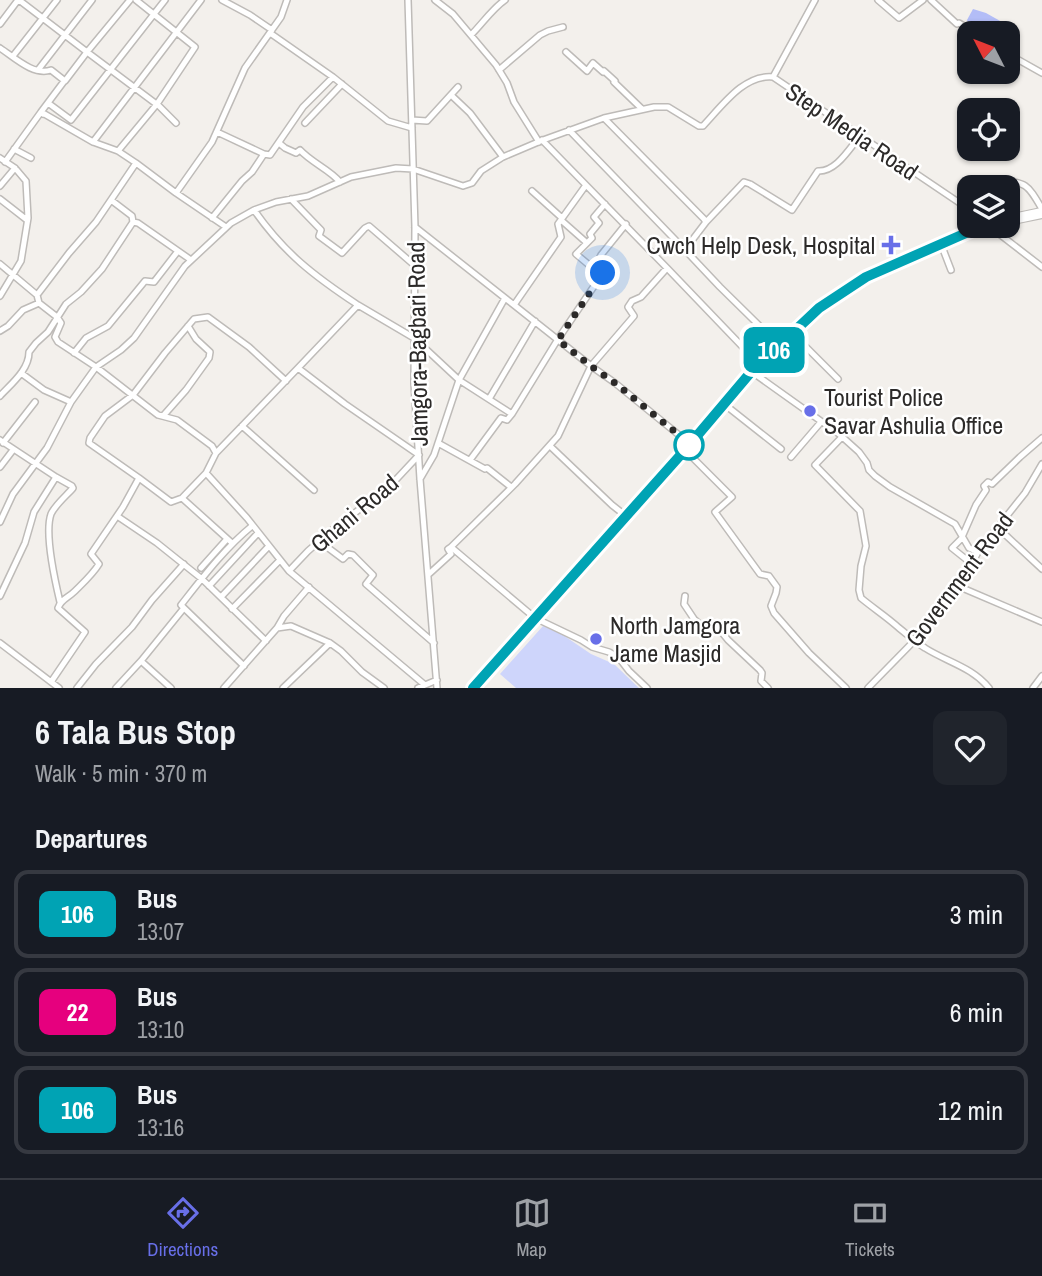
<!DOCTYPE html>
<meta charset="utf-8">
<style>
:root{--surface:#171b24;--page:#20242c;--text:#f1f3f6;--muted:#9ea1a6;--line:#363941;--accent:#686fe8}
body{margin:0;font-family:"Archivo Narrow",sans-serif;background:var(--page);color:var(--text);height:100vh;display:flex;flex-direction:column;font-size:26px;white-space:nowrap}
*{box-sizing:border-box;margin:0}
p{font-size:23px;color:var(--muted)}
.icon{flex:none;width:38px;height:38px;fill:none;stroke:currentColor;stroke-width:2;stroke-linecap:round;stroke-linejoin:round}
.map{position:relative;height:688px;overflow:hidden}
.details{display:flex;flex-direction:column;background:var(--surface);flex:1}
.details>*{flex:none}
.badge{padding:0 14px;border-radius:10px;font-size:24px;line-height:46px}
.needle{width:46px;rotate:312deg}
.fabs{position:absolute;left:957px;top:21px;display:grid;gap:14px}
.fabs a{display:grid;place-items:center;width:63px;height:63px;border-radius:14px;background:var(--surface);box-shadow:0 2px 5px #0004;font-size:35px}
.you{position:absolute;width:35px;height:35px;margin:-18px;border:5px solid #fff;border-radius:50%;background:#1a73e8;box-shadow:0 0 0 10px #1a73e833}
.map>.badge{position:absolute;translate:-50% -50%;box-shadow:0 0 0 4px #fff}
h2{padding:0 35px;font-size:26px;line-height:63px}
.round{display:grid;place-items:center;flex:none;width:74px;height:74px;border-radius:14px;background:var(--page)}
.head{display:flex;align-items:center;justify-content:space-between;height:119px;padding:0 35px}
h1{font-size:33px;font-weight:700;line-height:52px}
ul{padding:0;list-style:none}
li{display:flex;align-items:center;gap:21px;height:88px;margin:0 14px 10px;padding:0 21px;border:4px solid var(--line);border-radius:14px}
li div{flex:1}
li b{display:block;font-size:26px}
li em{font-style:normal}
li .badge{min-width:77px;font-weight:700;text-align:center}
.dock{display:flex;justify-content:space-around;align-items:center;height:98px;border-top:2px solid var(--line);background:var(--surface);font-size:19px;color:var(--muted)}
.dock a{display:grid;justify-items:center;gap:4px}
.dock .on{color:var(--accent)}
.map>svg:first-child{display:block}
.green{fill:#ced5fb}
.water{fill:#b3bdf7}
.lines{fill:none;stroke-linecap:round;stroke-linejoin:round}
.street-casing{stroke:#bebbb8;stroke-width:8}
.highway-casing{stroke:#bebbb8;stroke-width:12}
.street{stroke:#fff;stroke-width:5}
.highway{stroke:#fff;stroke-width:10}
.line-casing{stroke:#fff;stroke-width:16}
.line{stroke:#00a3b4;stroke-width:10}
.walk{stroke:#2c2a29;stroke-width:7;stroke-dasharray:0 12.6}
.poi-dot{fill:#686fe8;stroke:#fff;stroke-width:2.5}
.stop-dot{fill:#fff;stroke:#00a3b4;stroke-width:3.5}
.labels{text-anchor:middle;dominant-baseline:central;stroke-width:5;stroke-linejoin:round;paint-order:stroke}
.street-label{font-size:24px;fill:#2c2a29;stroke:#fff}
.poi-label{font-size:24px;fill:#2c2a29;stroke:#fff;text-anchor:start}
</style>
<div class="map">
<svg width="1042" height="688" viewBox="0 0 1042 688">
<rect width="100%" height="100%" fill="#f3f0ec"/>
<path class="green" d="M543,626L563,635L591,654L614,664L639,688H516L500,674Z"/>
<path class="water" d="M973,9L986,13L1002,22L1003,24L1002,28L996,33C983,33 972,33 967,20Z"/>
<g class="lines">
<g class="street-casing">
<path id="street" d="M19,0L87,52L130,0
M222,0L250,15L272,30
M408,0L415,227L414,383L420,479L437,688
M435,0L453,14L496,65L507,83L514,102L539,142
M815,0L773,77L970,210
M878,0L899,18L923,0
M931,0L957,24L959,23L975,33
M0,24L18,0
M270,33L333,77L388,121L412,128
M471,35C483,23 492,9 505,0
M0,48C14,57 33,76 51,70L65,81L87,52L159,106L176,123
M566,52L587,71L593,63L603,72L604,71L615,81L614,82L642,109
M1008,54L1042,73
M13,56L57,0
M38,70L92,0
M499,70L540,35L548,31L563,27
M773,77C744,74 722,106 703,126H699L668,107H654L604,118L704,219L706,222L687,247L686,251L720,287L779,345
M451,95L470,113L503,157
M48,103L71,120L165,0
M412,120L427,121L458,87
M305,123L342,84
M569,130L686,251
M217,132L264,154
M542,140L667,268
M93,142L201,0
M279,143L285,148L296,153L300,150C312,163 329,169 340,182
M14,149L31,158
M118,151L157,104L195,47L136,0
M0,158L15,168L26,181L28,218L21,261L0,296
M5,162L41,112L43,114
M136,163L176,193L226,227
M0,186L15,168
M989,187L998,180C1027,182 1028,185 1042,209
M532,191L562,218
M176,193L212,142L245,68L281,17L287,0
M0,199L27,220
M291,199L321,230L319,236L342,253L365,228L369,226L413,264
M111,200L132,216L133,222
M254,210C284,253 314,276 358,305
M212,218L242,181L252,172L264,154L270,155L303,107L333,77
M561,220L587,243
M706,222L744,182L750,184L792,210L818,171C836,172 849,149 860,136
M989,226L1042,267
M415,227L505,298
M941,244L951,270
M0,264L37,295L39,303L57,317L61,323L55,337L58,342L96,367L158,415L177,420L212,446L216,453L206,473L247,518L289,571L425,685
M601,275L576,254L592,238L590,234L599,223L594,217L605,204
M37,295L69,253L96,222L136,163L118,151L93,142L41,112L65,80
M514,305L591,366L615,383L690,444
M0,331L8,326L23,310L39,303
M792,333L838,379
M74,353L86,338L108,326L145,281L154,282L178,251
M298,368L358,305L414,338L459,380L512,414L558,339L603,273L596,265L601,255L626,224
M752,372L839,434L859,452L867,463L869,470L875,476L890,487L955,524L969,548L978,552
M21,373L44,390L71,402
M0,396C11,384 29,370 29,352L36,343L48,332L66,304L81,292L102,269L133,222L138,223L191,260
M489,399L535,321
M724,404L781,449
M163,416L186,390L209,358L210,352L196,339L188,326
M242,426L314,490
M842,437L815,465L860,511L866,546L861,566L859,590L861,598C873,608 887,617 899,628C908,635 915,642 925,648C947,662 972,667 989,688
M0,440L56,477L34,512L25,543L0,596
M3,443L35,402
M438,443L485,469L487,468L511,487
M550,446L612,505L626,516
M685,450L732,497L715,512L760,574L769,576L777,587L776,593L771,606L774,613L809,653L846,688
M216,453L298,368L345,404L419,455L390,486L331,531L308,551L289,571
M791,457L821,422
M470,460L501,418L507,420L512,414
M0,467L13,450
M56,477L72,486L73,488C66,496 55,505 51,514C44,534 55,581 60,602
M139,478L171,502L182,498L206,473
M420,479L434,455L459,380L505,298L514,305L561,237L558,224L586,185
M182,498L232,543
M117,516L157,543L202,579L266,641
M0,522L13,494L47,448L71,402L96,367L121,350L134,338L185,266L231,223L254,210L276,202L308,196L351,177L396,168L413,169L463,186L472,183L481,171L503,157L543,140L604,118
M997,527L1042,569
M962,537L976,505L986,490L984,486L988,482L992,484L1020,457L1042,438
M962,538L952,548L972,564
M319,541L343,559L348,554L353,555L373,575L366,584L434,643
M451,547L535,618L581,640L592,647L609,652L619,658L629,671L647,688
M201,568L227,539
M429,574L451,554L448,549L451,547L515,484L558,436L591,366L634,316L628,307L632,301L641,297L667,268L759,364
M209,586L258,533
M960,587L1042,622
M685,596L684,604L694,619L704,628L719,629L728,640L760,670L762,673L761,681L768,688
M221,597L269,546
M184,608L244,666
M232,609L280,560
M277,628L284,616L309,587
M0,643L59,688
M141,661L171,688
M51,682L85,632L58,608C61,599 68,598 75,591C83,583 93,574 99,564L91,554L123,507L139,478L89,443L90,438L105,416L133,395L165,353L194,319L208,317L249,347L286,381
M77,688L96,664L132,627L152,600L184,564
M116,688L141,661L184,608L181,605C203,577 225,548 252,526
M224,688L277,628L291,626L330,643L341,651L362,672L384,688
M283,688L330,643
M418,688L437,680
M868,688L914,641L940,605L960,587L978,552L1025,493L1042,464
M1033,688L1042,676"/>
</g>
<g class="highway-casing">
<path id="highway" d="M1008,220L1042,213
M473,688L690,444L752,372L819,308L866,277L982,226"/>
</g>
<use href="#street" class="street"/>
<use href="#highway" class="highway"/>
</g>
<g class="lines">
<g class="line-casing">
<path id="line" d="M473,688L685,450L751,372L819,308L866,277L982,226"/>
</g>
<use href="#line" class="line"/>
<path class="walk" d="M603,273L558,340L591,366L615,383L690,444L689,445"/>
</g>
<g class="poi-dot">
<path d="M887.5 234.5h7v7h7v7h-7v7h-7v-7h-7v-7h7z"/>
<circle cx="810" cy="411" r="7"/>
<circle cx="596" cy="639" r="7"/>
</g>
<circle class="stop-dot" cx="689" cy="445" r="14"/>
<g class="labels">
<g class="street-label">
<text transform="translate(852 131) rotate(34)">Step Media Road</text>
<text transform="translate(417 344) rotate(-91)">Jamgora-Bagbari Road</text>
<text transform="translate(354 513) rotate(-40)">Ghani Road</text>
<text transform="translate(959 579) rotate(-53)">Government Road</text>
</g>
<g class="poi-label">
<text x="875" y="245" text-anchor="end">Cwch Help Desk, Hospital</text>
<text x="824" y="397">Tourist Police<tspan x="824" dy="28">Savar Ashulia Office</tspan></text>
<text x="610" y="625">North Jamgora<tspan x="610" dy="28">Jame Masjid</tspan></text>
</g>
</g>
</svg>
<div class="fabs">
<a><svg class="needle" viewBox="-14 -14 28 28"><path d="M0-13l5 13h-10z" fill="#e53935"/><path d="M0 13l5-13h-10z" fill="#9ea1a6"/></svg></a>
<a><svg class="icon" aria-label="locate" viewBox="0 0 24 24"><circle cx="12" cy="12" r="6"/><path d="M12 2v4M12 18v4M2 12h4M18 12h4"/></svg></a>
<a><svg class="icon" aria-label="layers" viewBox="0 0 24 24"><path d="M12 4l9 5-9 5-9-5zM3 14l9 5 9-5"/></svg></a>
</div>
<div class="you" style="left:603px;top:273px"></div>
<b class="badge" style="left:774px;top:350px;background:#00a3b4;color:#fff">106</b>
</div>
<section class="details">
<div class="head"><div><h1>6 Tala Bus Stop</h1><p>Walk · 5 min · 370 m</p></div><a class="round"><svg class="icon" aria-label="heart" viewBox="0 0 24 24"><path d="M12 20l-8-8c-3-5 5-10 8-4 3-6 11-1 8 4z"/></svg></a></div>
<h2>Departures</h2>
<ul>
<li><span class="badge" style="background:#00a3b4;color:#fff">106</span><div><b>Bus</b><p>13:07</p></div><em>3 min</em></li>
<li><span class="badge" style="background:#e6007e;color:#fff">22</span><div><b>Bus</b><p>13:10</p></div><em>6 min</em></li>
<li><span class="badge" style="background:#00a3b4;color:#fff">106</span><div><b>Bus</b><p>13:16</p></div><em>12 min</em></li>
</ul>
</section>
<nav class="dock">
<a class="on"><svg class="icon" aria-label="directions" viewBox="0 0 24 24"><path d="M12 3l9 9-9 9-9-9zM9 14v-3h6M13 9l2 2-2 2"/></svg>Directions</a>
<a><svg class="icon" aria-label="map" viewBox="0 0 24 24"><path d="M3 6l6-2 6 2 6-2v14l-6 2-6-2-6 2zM9 4v14M15 6v14"/></svg>Map</a>
<a><svg class="icon" aria-label="tickets" viewBox="0 0 24 24"><path d="M3 7h18v10H3zM15 7v10"/></svg>Tickets</a>
</nav>
